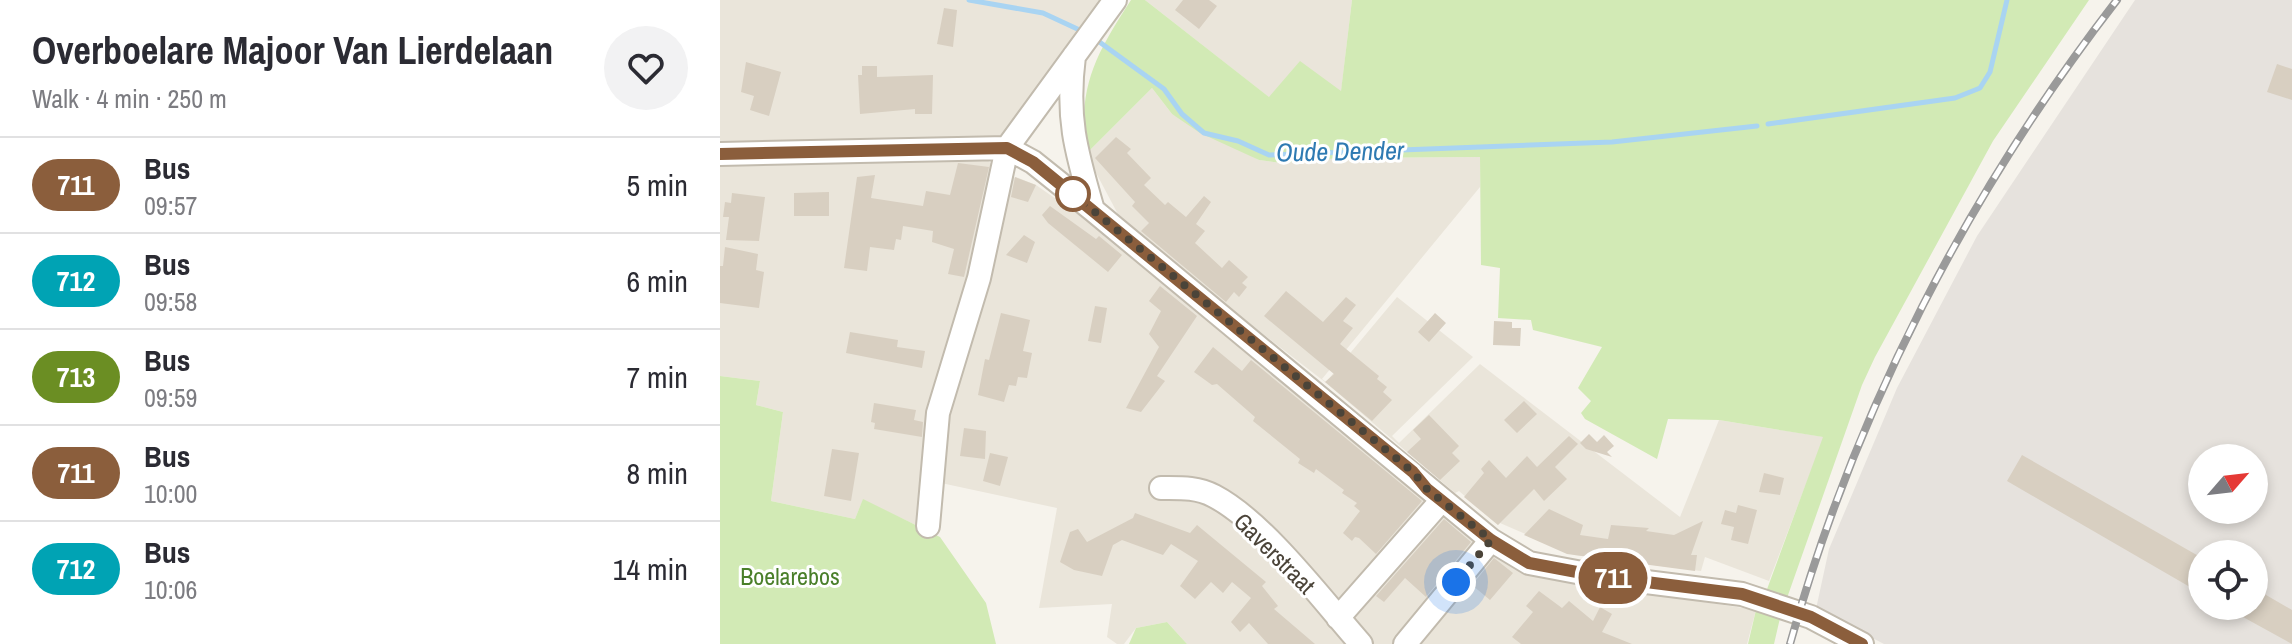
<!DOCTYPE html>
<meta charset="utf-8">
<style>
:root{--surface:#fff;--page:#f2f2f3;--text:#2b2b33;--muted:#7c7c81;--line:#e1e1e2}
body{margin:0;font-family:"Archivo Narrow",sans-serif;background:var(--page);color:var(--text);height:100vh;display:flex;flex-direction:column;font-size:30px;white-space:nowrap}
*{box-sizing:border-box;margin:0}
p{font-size:26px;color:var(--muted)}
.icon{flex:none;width:44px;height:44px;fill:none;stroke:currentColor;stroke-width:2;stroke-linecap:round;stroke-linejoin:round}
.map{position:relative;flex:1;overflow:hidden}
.sheet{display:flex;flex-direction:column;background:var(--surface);width:720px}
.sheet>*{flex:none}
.badge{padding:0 16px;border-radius:26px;font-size:28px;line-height:52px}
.needle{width:52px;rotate:62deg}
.fabs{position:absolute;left:1468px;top:444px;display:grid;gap:16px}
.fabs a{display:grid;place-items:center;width:80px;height:80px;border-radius:50%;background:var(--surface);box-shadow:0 4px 12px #0003;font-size:40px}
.you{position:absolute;width:40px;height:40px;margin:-20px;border:6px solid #fff;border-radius:50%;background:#1a73e8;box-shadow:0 0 0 12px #1a73e833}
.map>.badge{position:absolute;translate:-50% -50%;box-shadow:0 0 0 4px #fff}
.round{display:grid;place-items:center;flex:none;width:84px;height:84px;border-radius:42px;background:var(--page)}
.head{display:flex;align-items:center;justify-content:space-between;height:136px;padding:0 32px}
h1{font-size:38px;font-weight:700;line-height:60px}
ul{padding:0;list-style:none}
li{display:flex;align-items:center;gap:24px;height:96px;padding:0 32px;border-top:2px solid var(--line)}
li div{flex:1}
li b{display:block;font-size:30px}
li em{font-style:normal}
li .badge{min-width:88px;font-weight:700;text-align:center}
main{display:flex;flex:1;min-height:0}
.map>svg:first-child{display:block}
.residential{fill:#eae5da}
.industrial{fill:#e6e2dd;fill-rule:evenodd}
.green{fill:#d2eab5}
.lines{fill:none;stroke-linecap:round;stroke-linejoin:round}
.stream{stroke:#a9d4f2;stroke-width:5}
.building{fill:#d8cfc1}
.minor-casing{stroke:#c2bbae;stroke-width:26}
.minor{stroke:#fff;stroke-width:22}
.rail-casing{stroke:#9a9a9a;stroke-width:8}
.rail{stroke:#fff;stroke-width:5;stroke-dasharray:15;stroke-linecap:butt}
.line-casing{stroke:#fff;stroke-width:18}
.line{stroke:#8b5e3c;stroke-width:12}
.walk{stroke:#4b4439;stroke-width:8;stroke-dasharray:0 14.4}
.stop-dot{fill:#fff;stroke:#8b5e3c;stroke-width:4}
.labels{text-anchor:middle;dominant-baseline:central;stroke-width:6;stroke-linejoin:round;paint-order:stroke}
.street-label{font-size:24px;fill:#4b4439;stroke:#fff}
.park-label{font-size:24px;fill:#4a7f2a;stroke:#fff}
.water-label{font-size:26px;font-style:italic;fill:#2e7ab2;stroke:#fff}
</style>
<main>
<section class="sheet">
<div class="head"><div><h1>Overboelare Majoor Van Lierdelaan</h1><p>Walk · 4 min · 250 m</p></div><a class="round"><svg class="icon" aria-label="heart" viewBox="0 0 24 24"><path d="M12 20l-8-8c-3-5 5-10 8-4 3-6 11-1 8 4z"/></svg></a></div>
<ul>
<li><span class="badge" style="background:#8b5e3c;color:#fff">711</span><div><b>Bus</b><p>09:57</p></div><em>5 min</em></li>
<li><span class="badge" style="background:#00a3b4;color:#fff">712</span><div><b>Bus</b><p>09:58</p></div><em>6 min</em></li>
<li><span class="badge" style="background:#6b8e23;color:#fff">713</span><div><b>Bus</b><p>09:59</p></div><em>7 min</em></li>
<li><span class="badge" style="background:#8b5e3c;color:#fff">711</span><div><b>Bus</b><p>10:00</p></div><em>8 min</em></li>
<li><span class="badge" style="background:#00a3b4;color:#fff">712</span><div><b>Bus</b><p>10:06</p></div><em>14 min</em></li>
</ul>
</section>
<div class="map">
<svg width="1572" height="644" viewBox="0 0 1572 644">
<rect width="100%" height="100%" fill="#f6f3ec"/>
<path class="residential" d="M0,0H381L287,133L279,139L0,144Z
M425,0H632L621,92L550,98Z
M432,88L452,114L539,160L561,163L620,158L760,157V187L602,379L606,382L677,297L753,357L672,436L679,443L760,364L960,517L999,420L1104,437L1049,581L985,557L981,571L854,555L780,523L778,525L739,491L735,493L605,382L428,245L400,218L366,154Z
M263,157L276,167L202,528L143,500L135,519L51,501L63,412L36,405L40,381L0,376V163Z
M296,177L316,185L396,241L756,537L868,584L1036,610L1027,644H467L447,622L416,628L404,644H397L387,637L392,604L319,608L337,508L221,483V423L290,179Z"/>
<path class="industrial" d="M1415,0H1572V644H1164L1096,609L1109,549L1177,388L1257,236ZM1482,458H1534V510H1482ZM1482,554H1534V606H1482Z"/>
<path class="green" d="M411,0H425L549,97L580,61L621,91L632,0H1369L1273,141L1155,357L1142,385L1067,598L1046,592L1103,437L999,420L948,419L937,459L865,419L861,413L871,401L858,388L882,347L813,330L811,320L778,318L780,268L761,265L760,157L620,158L561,163L539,160L480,133L452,114L432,88L366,154C357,87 376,54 411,0Z
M0,376L40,381L36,405L63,412L51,501L135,519L143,499L220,537L266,603L276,644H0Z
M1036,610L1060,618L1054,644H1028Z
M447,622L467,644H409L416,628Z"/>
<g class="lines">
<path class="stream" d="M249,0L323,13L366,33
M374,38L444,89L462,114L484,133L518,141L549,155L892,142L1037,126
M1048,124L1235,98L1260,88L1270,72L1287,0"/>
</g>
<path class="building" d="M463,0H489L497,6L479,29L455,10Z
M224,8L237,10L233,47L217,44Z
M26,62L61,72L49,116L30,110L34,96L21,92Z
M1557,64L1572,69V100L1547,92Z
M142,66H157V77L213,75L212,114H195V109L140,114L138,75H142Z
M396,137L411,149L407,153L431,178L424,185L445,205L448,202L466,217L484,196L491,202L476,224L485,231L475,243L502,268L509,260L528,277L522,283L527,287L519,297L514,292L506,302L421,231L429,223L412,206L415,202L375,158Z
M238,163L269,167L244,277L228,274L234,249L212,242L213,231L183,226L181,240L176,239L174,250L150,247L147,271L124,268L137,177L155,175L151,198L203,206L206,191L230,195Z
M295,177L316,185L308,202L291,197Z
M109,192V216H74V193Z
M12,193L45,197L39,241L6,240L9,217H3L5,202L11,203Z
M330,206L376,239L379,236L402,255L388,272L328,223L322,215Z
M304,235L315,242L307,263L286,255Z
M5,247L38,254L36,270L44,272L39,308L0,303V266H3Z
M440,286L477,316L437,376L445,381L421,412L406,408L439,347L429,334L441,311L429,301Z
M566,291L603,322L626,297L636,305L623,321L633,328L620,344L659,376L657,379L667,387L663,392L672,400L652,421L605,382L614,374L544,316Z
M375,306L387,308L381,343L368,341Z
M281,313L310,320L303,351L312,353L307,378L298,377L296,386L289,385L284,402L258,395L265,359L269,360Z
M715,313L726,323L709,342L698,332Z
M774,321L792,322V328H801L800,346L773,345Z
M130,332L178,340L177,347L205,351L202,368L126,353Z
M493,347L522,371L531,360L702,501L656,554L639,538L635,537L632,541L623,533L640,511L634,506L637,503L622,493L624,490L596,469L594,473L578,463L580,459L533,421L535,417L497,384L492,385L474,372Z
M804,401L817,414L797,433L784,420Z
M154,403L196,410L194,420L203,422L202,437L154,429L155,423L151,422Z
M709,415L739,446L732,453L740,461L720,480L687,452L701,439L693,430Z
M244,428L266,431L265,459L240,456Z
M869,434L877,442L884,435L894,446L887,452L892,457L866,449L860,443Z
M849,436L858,444L835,467L847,479L824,501L814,489L778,525L744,497L764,473L761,469L769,460L786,478L807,456L817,467Z
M112,449L139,453L131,501L104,496Z
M270,453L288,457L280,486L263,481Z
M1302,455L1482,558V594L1287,481Z
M1044,473L1064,478L1060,495L1039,492Z
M1018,505L1037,510L1028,544L1011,540L1014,527L1001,524L1005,510L1016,513Z
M829,509L863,525L860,535L888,539L891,525L929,528L926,531L954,535L983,521L971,555H977L975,571L847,554L804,535Z
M415,513L470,533L477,525L546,582L542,586L558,606L554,609L595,644H548L529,623L520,632L511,622L531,598L512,582L503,593L491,582L475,599L460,586L478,561L451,544L443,555L402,540L393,545L382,576L354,570L340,562L350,532L358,529L367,542L413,518Z
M724,519L751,542L706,597L685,578L664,602L656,596Z
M774,558L793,573L770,600L752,585Z
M1534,588L1572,610V644L1503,606H1534Z
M819,591L842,608L849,601L873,621L880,607L892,614L882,632L912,644H801L792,637L813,612L806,606Z"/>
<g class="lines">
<g class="minor-casing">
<path id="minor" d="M354,56C346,118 356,151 373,210
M0,154L287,148L313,162L373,210L771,540L809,563L878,576L1022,594L1091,617L1142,644
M441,488C460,488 477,487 494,496C544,522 603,601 641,644
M208,526L218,413L259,278L287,148L395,0
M618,618L721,501
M685,644L771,540"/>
</g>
<use href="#minor" class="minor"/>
<g class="rail-casing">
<path id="rail" d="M1070,644C1135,411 1249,191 1397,0"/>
</g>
<use href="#rail" class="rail"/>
</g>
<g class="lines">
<g class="line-casing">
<path id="line" d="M0,154L287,148L313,162L693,472L707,489L771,540L809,563L878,576L1022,594L1091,617L1142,644"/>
</g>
<use href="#line" class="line"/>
<path class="walk" d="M353,194L693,472L707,489L771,540L736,582"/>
</g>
<circle class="stop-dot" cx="353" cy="194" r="16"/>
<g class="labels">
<g class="street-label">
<text transform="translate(555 553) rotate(45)">Gaverstraat</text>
</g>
<g class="park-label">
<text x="70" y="576">Boelarebos</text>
</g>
<g class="water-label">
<text transform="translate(620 151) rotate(-1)">Oude Dender</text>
</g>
</g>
</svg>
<div class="fabs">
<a><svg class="needle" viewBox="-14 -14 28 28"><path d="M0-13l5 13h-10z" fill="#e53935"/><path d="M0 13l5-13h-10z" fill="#7c7c81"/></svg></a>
<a><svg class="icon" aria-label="locate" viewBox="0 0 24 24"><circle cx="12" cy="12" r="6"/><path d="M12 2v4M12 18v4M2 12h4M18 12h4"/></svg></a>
</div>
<div class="you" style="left:736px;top:582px"></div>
<b class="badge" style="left:893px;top:578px;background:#8b5e3c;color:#fff">711</b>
</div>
</main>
